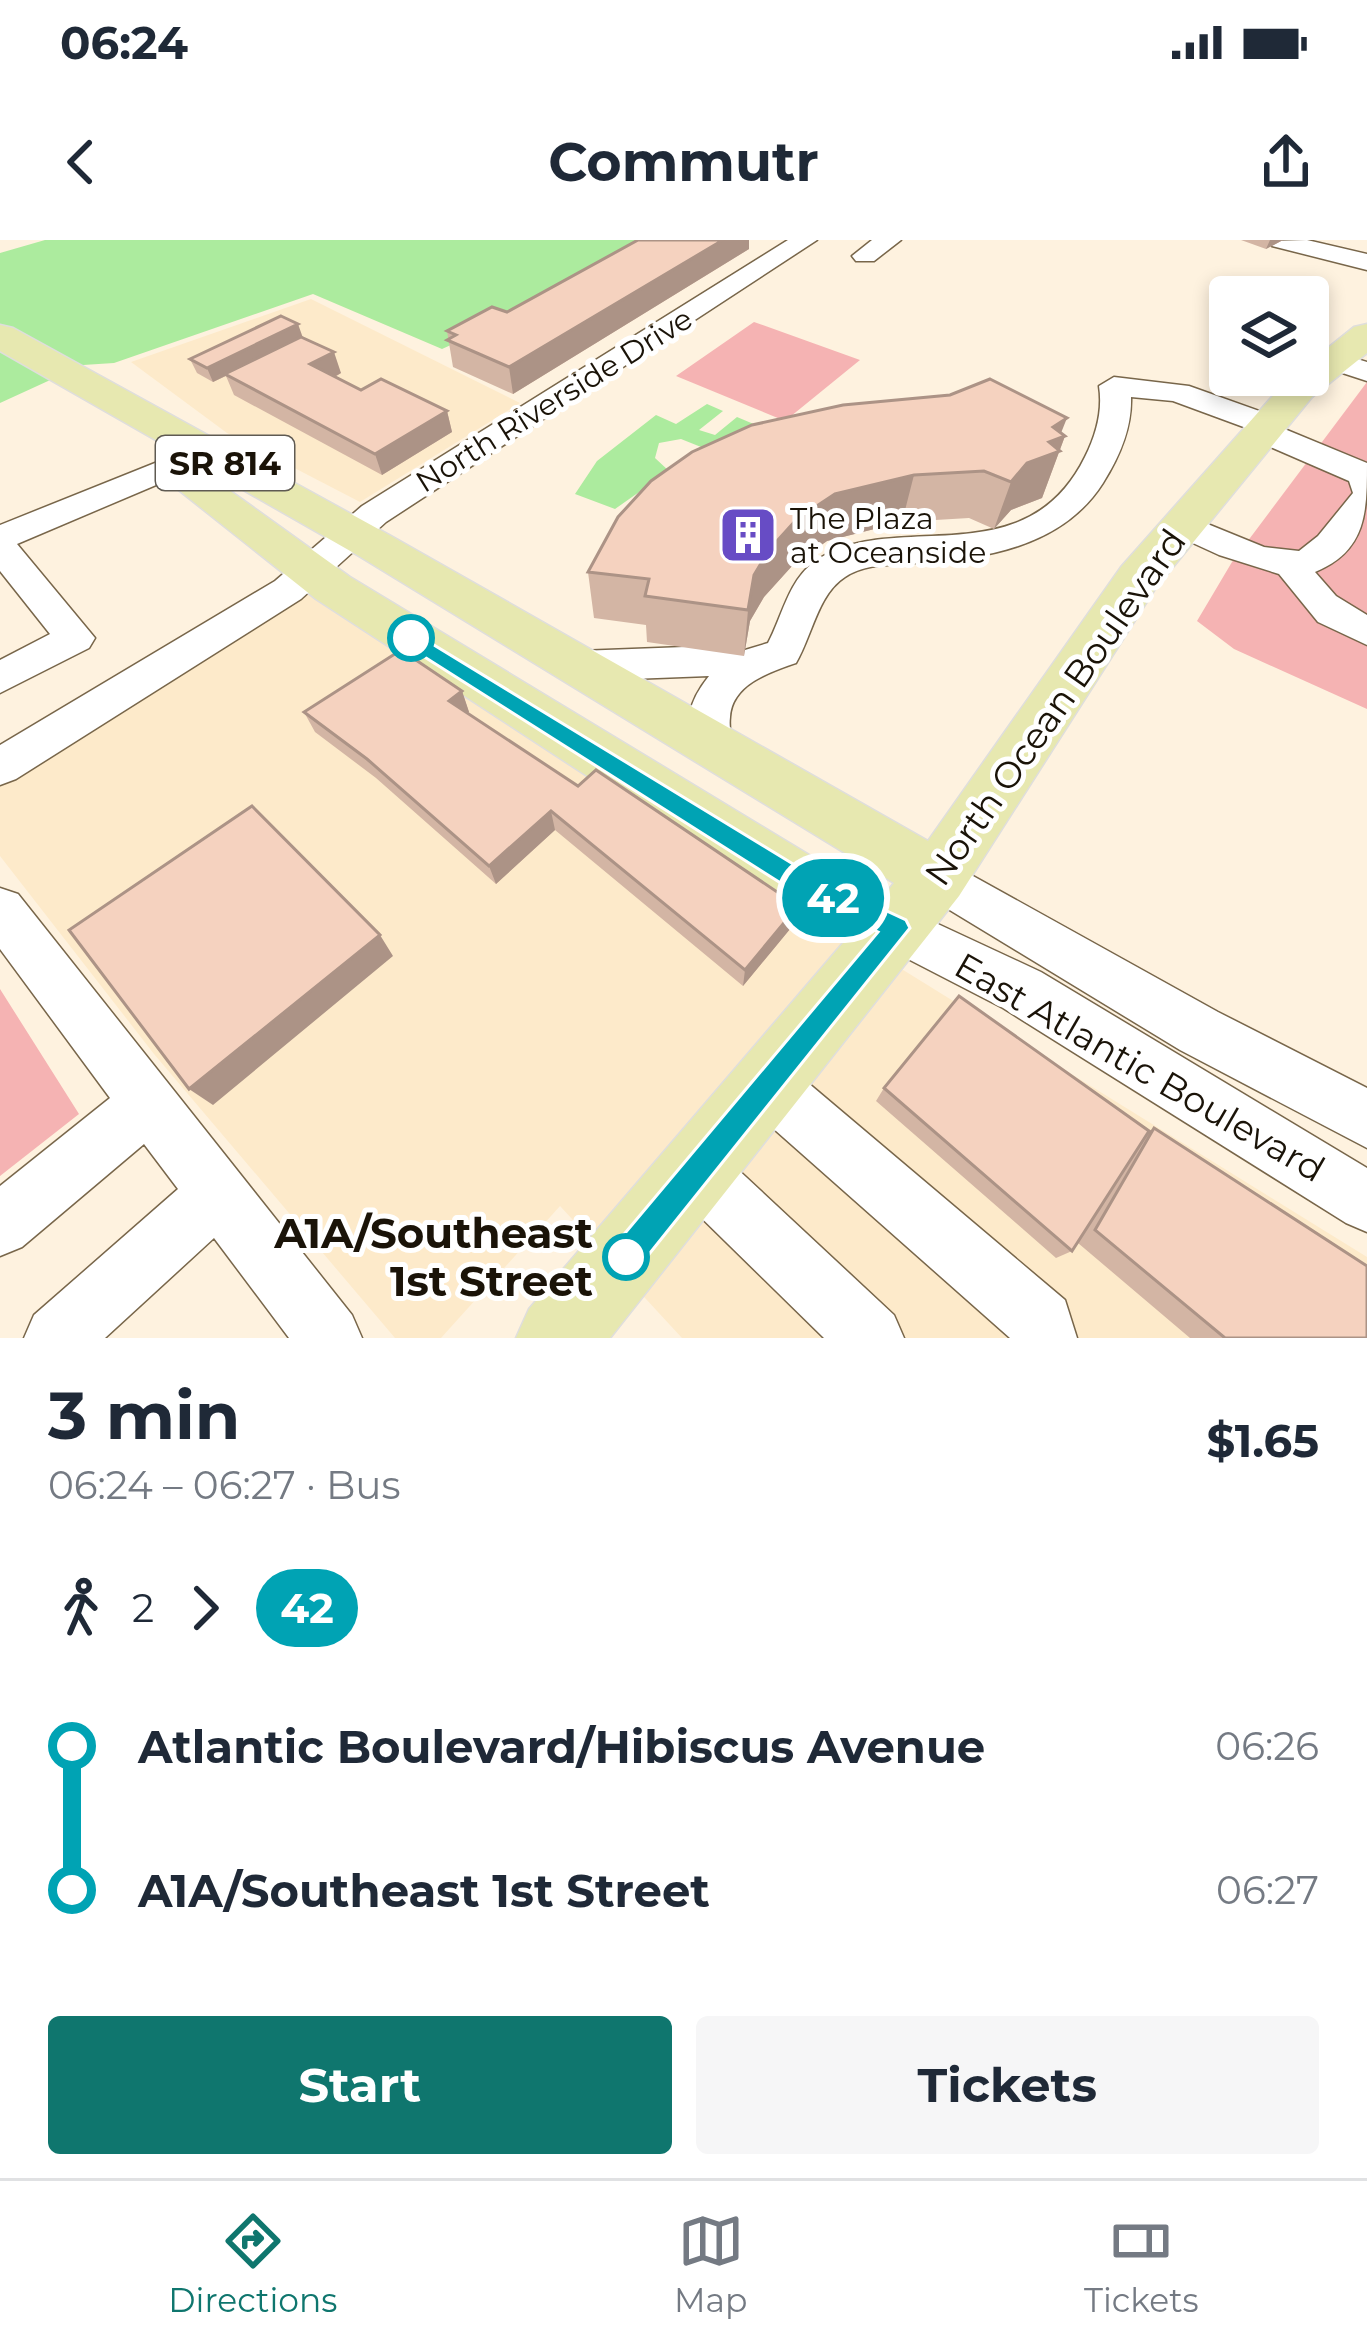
<!DOCTYPE html>
<meta charset="utf-8">
<style>
:root{--surface:#fff;--page:#f6f6f7;--text:#1f2937;--muted:#747a83;--line:#e0e1e3;--accent:#0f766e}
body{margin:0;font-family:Montserrat,sans-serif;background:var(--page);color:var(--text);height:100vh;display:flex;flex-direction:column;font-size:45px;white-space:nowrap}
*{box-sizing:border-box;margin:0}
p{font-size:39px;color:var(--muted)}
.icon{flex:none;width:66px;height:66px;fill:none;stroke:currentColor;stroke-width:2;stroke-linecap:round;stroke-linejoin:round}
.map{position:relative;height:1098px;overflow:hidden}
.side{display:flex;flex-direction:column;background:var(--surface);flex:1}
.side>*{flex:none}
.badge{padding:0 24px;border-radius:39px;font-size:42px;line-height:78px}
.fabs{position:absolute;left:1209px;top:36px;display:grid;gap:24px}
.fabs a{display:grid;place-items:center;width:120px;height:120px;border-radius:12px;background:var(--surface);box-shadow:0 6px 18px #0003;font-size:60px}
.map>.badge{position:absolute;translate:-50% -50%;box-shadow:0 0 0 6px #fff}
.legs{display:flex;align-items:center;gap:18px;height:132px;padding:0 48px;font-size:39px}
.legs p{margin-inline-start:auto}
.head{display:flex;align-items:center;justify-content:space-between;height:204px;padding:0 48px}
h1{font-size:66px;font-weight:700;line-height:90px}
.action{display:flex;gap:24px;margin-top:auto;padding:24px 48px}
.action a{flex:1;height:138px;border-radius:12px;background:var(--accent);color:#fff;font-size:48px;font-weight:700;line-height:138px;text-align:center}
.action a+a{background:var(--page);color:var(--text)}
ul{padding:0 48px;list-style:none}
li{display:flex;align-items:center;gap:42px;height:144px;font-size:45px}
li i{display:grid;place-items:center;width:18px;height:100%;margin:0 15px;background:currentColor}
li i::after{content:'';width:30px;height:30px;margin:-15px;border:9px solid;border-radius:50%;background:var(--surface)}
li p{margin-inline-start:auto}
li:first-child i{background:linear-gradient(#0000 50%,currentColor 0)}
li:last-child i{background:linear-gradient(currentColor 50%,#0000 0)}
.status{display:flex;justify-content:space-between;align-items:center;height:84px;padding:0 60px;background:var(--surface);direction:ltr}
.status svg{height:33px;fill:currentColor}
header{display:flex;justify-content:space-between;align-items:center;height:156px;padding:0 48px;background:var(--surface);font-size:54px;font-weight:700}
.dock{display:flex;justify-content:space-around;align-items:center;height:168px;border-top:3px solid var(--line);background:var(--surface);font-size:33px;color:var(--muted)}
.dock a{display:grid;justify-items:center;gap:6px}
.dock .on{color:var(--accent)}
.map>svg:first-child{display:block}
.built{fill:#fdeaca}
.green{fill:#f5b3b3}
.water{fill:#aceb9e}
.lines{fill:none;stroke-linecap:round;stroke-linejoin:round}
.minor-casing{stroke:#78664a;stroke-width:3}
.major-casing{stroke:#dfdedc;stroke-width:3}
.minor{fill:#fff;fill-rule:evenodd}
.major{fill:#e7e8b0;fill-rule:evenodd}
.wall{fill:#d3b5a4}
.shaded-wall{fill:#ac9386}
.building{fill:#f5d2bf;stroke:#ac9386;stroke-width:3}
.line-1{fill:#00a3b4;stroke:#fff;stroke-width:3}
.stop-1-dot{fill:#fff;stroke:#00a3b4;stroke-width:6}
.labels{text-anchor:middle;dominant-baseline:central;stroke-width:10;stroke-linejoin:round;paint-order:stroke}
.far-street-label{font-size:30px;fill:#1a1308;stroke:#fff}
.far-poi-label{font-size:30px;fill:#1a1308;stroke:#fff;text-anchor:start}
.shield{fill:#fff;stroke:#5f5a52;stroke-width:3}
.shield-label{font-size:33px;font-weight:bold;fill:#1a1308}
.street-label{font-size:36px;fill:#1a1308;stroke:#fff}
.near-stop-label{font-size:42px;font-weight:bold;fill:#1a1308;stroke:#fff;text-anchor:end}
</style>
<div class="status"><b>06:24</b><svg viewBox="0 0 49 12"><path d="M0 12V9h3v3zM5 12V6h3v6zM10 12V3h3v9zM15 12V0h3v12zM26 1h20v11H26zM47 4h2v5h-2z"/></svg></div>
<header><svg class="icon" aria-label="back" viewBox="0 0 24 24"><path d="M15 5l-7 7 7 7"/></svg>Commutr<svg class="icon" aria-label="share" viewBox="0 0 24 24"><path d="M12 15V3M7 8l5-5 5 5M5 13v7h14v-7"/></svg></header>
<div class="map">
<svg width="1367" height="1098" viewBox="0 0 1367 1098">
<rect width="100%" height="100%" fill="#fef2df"/>
<path class="built" d="M311,59L520,163L360,262L227,193L131,122Z
M309,350L824,681L1367,1017V1098H682L560,966L441,1098H395L154,814L0,616V544Z"/>
<path class="green" d="M754,82L860,120L785,181L676,136Z
M1367,142V469L1234,409L1197,381L1232,322Z
M0,749L79,874L0,936Z"/>
<path class="water" d="M45,0H683L442,109L313,54L114,123L83,125L0,163V13Z
M707,164L723,171L699,190L715,195L737,177L756,185L716,213L681,199L659,203L655,218L669,231L615,269L575,254L597,221L656,175L676,184Z"/>
<g class="lines">
<g class="minor-casing">
<path id="minor" d="M788,0H817L386,282L301,359L16,539L0,545V505L275,341L362,266Z
M872,0H901L874,21H856L852,16Z
M1307,0L1367,14V30L1272,6L1269,1Z
M1334,112L1367,122V141L1324,127L1320,121L1324,115Z
M1114,137L1189,146L1279,178L1282,188L1367,223C1367,271 1367,311 1315,332L1336,356L1367,375V405L1318,382L1279,334L1219,315L1171,293L1165,285L1171,277L1183,274L1264,307L1299,311L1318,296L1353,253L1349,241L1252,199L1249,189L1173,161L1131,157C1132,188 1120,216 1103,243C1063,306 986,319 917,323C893,325 866,323 845,337C818,354 812,396 796,423C770,432 732,444 730,477C728,493 735,501 727,516L712,521L697,516C681,486 689,461 709,436L579,441L565,436L559,426L565,416L579,411L711,406L745,410L768,403C782,377 788,342 813,323C889,265 1024,341 1085,217C1096,195 1103,171 1099,146Z
M170,217L182,220L186,227L182,234L17,304L95,398L89,408L0,453V420L50,394L0,331V285Z
M937,616L1218,772L1367,848V908L1180,810L920,652L913,637L920,622Z
M0,648L18,654L352,1075L362,1098H289L214,998L105,1098H24L34,1075L178,949L144,904L22,1007L0,1016V946L110,858L0,709Z
M897,665L1041,732L1367,928V992L1346,983L1003,768L879,704L872,688L879,672Z
M768,818L788,826L1065,1060L1077,1098H1010L748,866L740,846L748,826Z
M697,902L718,911L894,1075L904,1098H824L676,953L667,932L676,911Z"/>
</g>
<g class="major-casing">
<path id="major" d="M1367,84V113L1312,157L1155,349L959,656L610,1098H516L529,1069L849,696L785,665L316,359L161,236L167,227L182,223L197,227L350,337L829,627L886,653L894,643L359,316L0,111V85L13,88L391,296L928,601L1121,327L1286,141L1293,135H1308V124L1354,87Z"/>
</g>
<use href="#minor" class="minor"/>
<use href="#major" class="major"/>
</g>
<path class="wall" d="M638,0H749V9L513,154L453,127L447,91L507,72Z
M1241,0H1283L1266,9Z
M302,98L341,133L335,137L361,150L447,171L452,192L382,235L234,155L226,136L213,142L197,133L190,119Z
M1061,193L1065,196L1042,258L1011,270L994,289L969,278L902,282L827,301L792,326L764,357L750,381L744,416L647,402L646,385L594,378L588,332L651,241Z
M462,451L469,472L467,473L578,546L798,666L795,683L743,746L555,590L496,644L376,538L315,492L304,472Z
M884,848L1149,891L1154,888L1367,1098H1190L1078,1003L1072,1011L1056,1018L876,861Z"/>
<path class="shaded-wall" d="M723,0H749V9L513,154L509,127Z
M1270,0H1283L1266,9Z
M298,84L303,98L213,142L207,128Z
M334,112L341,133L318,146L310,124Z
M447,171L452,192L382,235L375,214Z
M1067,178L1059,198L1065,196L1042,258L1011,270L994,289L1011,242L1053,187Z
M914,235L902,282L827,301L792,326L764,357L750,381L744,416L748,370L754,335L769,310L797,279L835,254Z
M462,451L469,472L455,481L449,461Z
M551,571L555,590L496,644L489,626Z
M798,666L795,683L743,746L745,730Z
M380,695L393,716L213,865L189,849Z"/>
<path class="building" d="M638,0H723L509,127L447,100L456,95L447,91L492,67L507,72Z
M281,76L298,84L207,128L190,119Z
M301,97L334,112L310,124L361,150L381,139L447,171L375,214L225,134Z
M990,139L1067,178L1053,187L1065,196L1049,202L1060,211L1027,223L1011,242L984,231L914,235L835,254L797,279L769,310L754,335L748,370L645,356L649,339L588,332L618,277L651,241L692,212L752,185L843,165L950,155Z
M401,410L462,451L449,461L578,546L596,530L798,666L745,730L551,571L489,626L367,519L304,472Z
M252,566L380,695L189,849L69,690Z
M959,756L1149,891L1072,1011L884,848Z
M1154,888L1367,1026V1098H1225L1095,990Z"/>
<path class="line-1" d="M411,391L816,638L906,680L910,688L638,1028L626,1033L615,1028L610,1017L615,1005L878,692L798,654L404,404V393Z"/>
<defs>
<g id="building-square" transform="scale(3)"><rect x="-9" y="-9" width="18" height="18" rx="4" fill="#674cc5" stroke="#fff"/><path d="M-4-6H4V6H1V3H-1V6H-4ZM-2.5-4.3h1.7v1.8h-1.7ZM.8-4.3h1.7v1.8H.8ZM-2.5-1h1.7V.8h-1.7ZM.8-1h1.7V.8H.8Z" fill="#fff"/></g>
</defs>
<g fill-rule="evenodd">
<use href="#building-square" x="748" y="295"/>
</g>
<g class="stop-1-dot">
<circle cx="411" cy="398" r="21"/>
<circle cx="626" cy="1017" r="21"/>
</g>
<g class="labels">
<g class="far-street-label">
<text transform="translate(554 160) rotate(-32)">North Riverside Drive</text>
</g>
<g class="far-poi-label">
<text x="790" y="278">The Plaza<tspan x="790" dy="34">at Oceanside</tspan></text>
</g>
<rect class="shield" x="156" y="196" width="138" height="54" rx="9"/>
<g class="shield-label">
<text x="225" y="223">SR 814</text>
</g>
<g class="street-label">
<text transform="translate(1055 467) rotate(-55)">North Ocean Boulevard</text>
<text transform="translate(1140 827) rotate(30)">East Atlantic Boulevard</text>
</g>
<g class="near-stop-label">
<text x="593" y="993">A1A/Southeast<tspan x="593" dy="48">1st Street</tspan></text>
</g>
</g>
</svg>
<div class="fabs">
<a><svg class="icon" aria-label="layers" viewBox="0 0 24 24"><path d="M12 4l9 5-9 5-9-5zM3 14l9 5 9-5"/></svg></a>
</div>
<b class="badge" style="left:833px;top:658px;background:#00a3b4;color:#fff">42</b>
</div>
<section class="side">
<div class="head"><div><h1>3 min</h1><p>06:24 – 06:27 · Bus</p></div><b>$1.65</b></div>
<div class="legs"><svg class="icon" aria-label="walk" viewBox="0 0 24 24"><circle cx="13" cy="4" r="2"/><path d="M13 8l-2 6 4 7M11 14l-3 7M7 12l3-4h3l4 4"/></svg>2<svg class="icon" aria-label="forward" viewBox="0 0 24 24"><path d="M9 5l7 7-7 7"/></svg><b class="badge" style="background:#00a3b4;color:#fff">42</b></div>
<ul>
<li><i style="color:#00a3b4"></i><b>Atlantic Boulevard/Hibiscus Avenue</b><p>06:26</p></li>
<li><i style="color:#00a3b4"></i><b>A1A/Southeast 1st Street</b><p>06:27</p></li>
</ul>
<div class="action"><a>Start</a><a>Tickets</a></div>
</section>
<nav class="dock">
<a class="on"><svg class="icon" aria-label="directions" viewBox="0 0 24 24"><path d="M12 3l9 9-9 9-9-9zM9 14v-3h6M13 9l2 2-2 2"/></svg>Directions</a>
<a><svg class="icon" aria-label="map" viewBox="0 0 24 24"><path d="M3 6l6-2 6 2 6-2v14l-6 2-6-2-6 2zM9 4v14M15 6v14"/></svg>Map</a>
<a><svg class="icon" aria-label="tickets" viewBox="0 0 24 24"><path d="M3 7h18v10H3zM15 7v10"/></svg>Tickets</a>
</nav>
